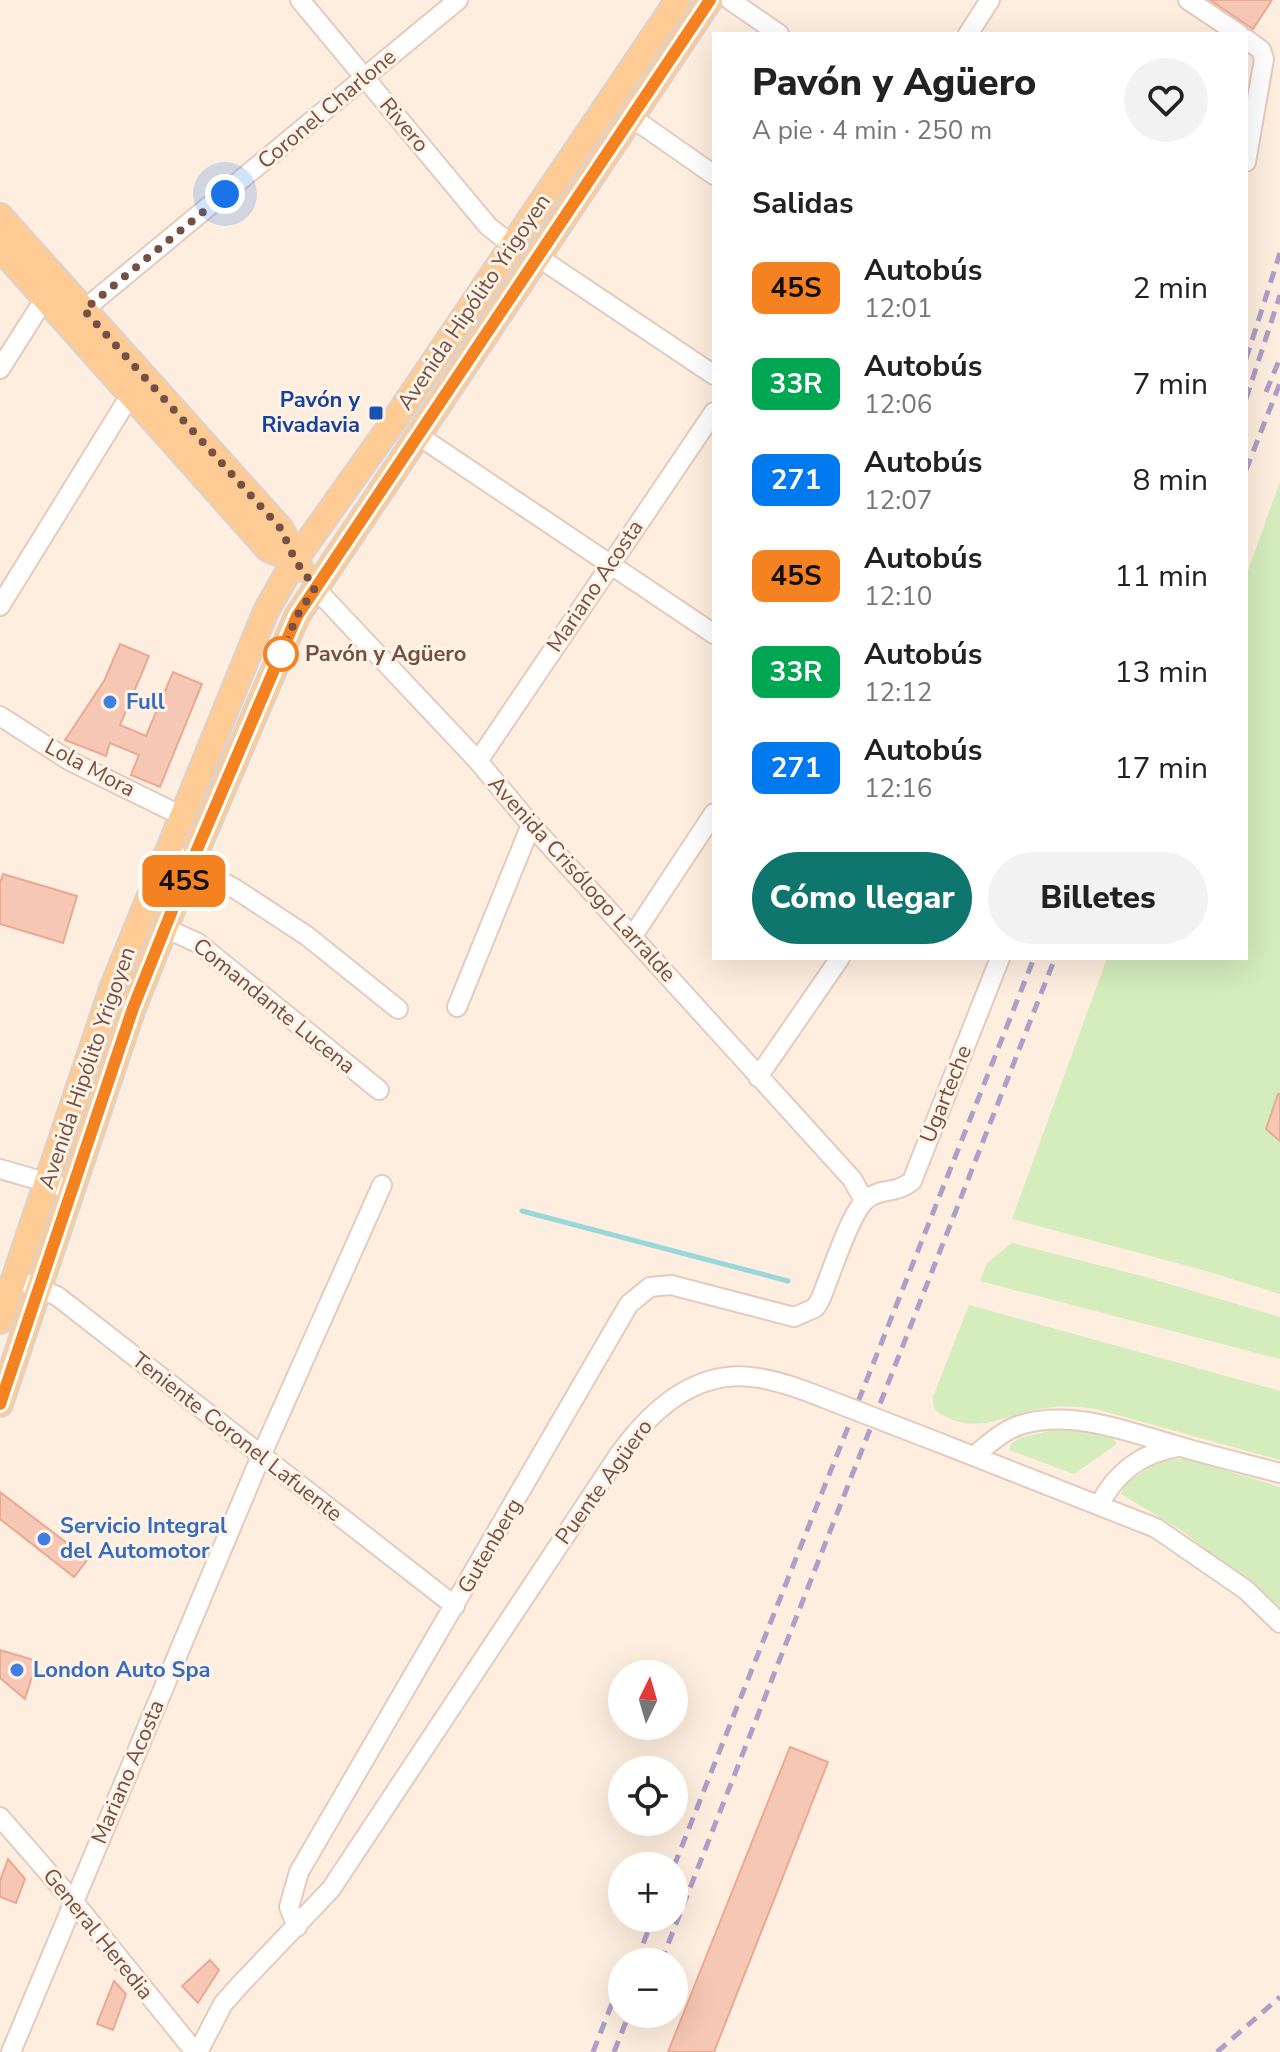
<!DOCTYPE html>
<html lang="es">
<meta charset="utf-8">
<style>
:root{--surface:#fff;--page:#f2f2f2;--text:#222;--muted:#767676;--accent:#0f766e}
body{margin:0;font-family:"Nunito Sans",sans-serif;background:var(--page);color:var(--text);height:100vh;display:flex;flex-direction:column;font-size:30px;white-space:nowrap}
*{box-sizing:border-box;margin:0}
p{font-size:26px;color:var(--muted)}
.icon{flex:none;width:44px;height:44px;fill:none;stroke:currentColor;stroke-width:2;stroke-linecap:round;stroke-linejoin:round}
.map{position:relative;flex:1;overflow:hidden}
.side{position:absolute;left:712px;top:32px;width:536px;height:928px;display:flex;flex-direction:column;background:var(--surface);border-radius:0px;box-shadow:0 8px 32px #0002}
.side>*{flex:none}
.badge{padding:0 16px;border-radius:12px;font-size:28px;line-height:52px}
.needle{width:52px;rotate:5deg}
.fabs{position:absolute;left:608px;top:1660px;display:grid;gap:16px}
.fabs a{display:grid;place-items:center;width:80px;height:80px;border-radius:50%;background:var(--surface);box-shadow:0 8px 32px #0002;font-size:40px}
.you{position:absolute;width:40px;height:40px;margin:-20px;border:6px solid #fff;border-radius:50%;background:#1a73e8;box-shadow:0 0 0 12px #1a73e833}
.map>.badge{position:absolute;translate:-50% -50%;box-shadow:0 0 0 4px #fff}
h2{padding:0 40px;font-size:30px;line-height:72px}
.round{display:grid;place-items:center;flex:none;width:84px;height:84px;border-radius:42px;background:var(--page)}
.headline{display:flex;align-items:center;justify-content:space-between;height:136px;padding:0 40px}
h1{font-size:38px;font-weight:800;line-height:60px}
.primary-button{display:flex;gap:16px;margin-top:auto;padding:16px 40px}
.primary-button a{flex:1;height:92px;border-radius:48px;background:var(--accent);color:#fff;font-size:32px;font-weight:800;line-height:92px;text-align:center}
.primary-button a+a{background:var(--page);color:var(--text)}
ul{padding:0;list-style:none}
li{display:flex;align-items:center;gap:24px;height:96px;padding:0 40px}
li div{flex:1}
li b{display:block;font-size:30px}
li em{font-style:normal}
li .badge{min-width:88px;font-weight:700;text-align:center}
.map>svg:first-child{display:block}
.green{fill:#d5ecbd}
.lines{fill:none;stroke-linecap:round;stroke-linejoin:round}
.stream{stroke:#98d8db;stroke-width:5}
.building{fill:#f5c7b4;stroke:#e9aa94;stroke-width:2}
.minor-casing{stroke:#e4cbbd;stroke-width:22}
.major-casing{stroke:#dbd2cf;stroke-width:28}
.minor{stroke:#fff;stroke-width:18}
.major{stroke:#ffcb94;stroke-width:24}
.rail{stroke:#af9ec7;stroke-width:5;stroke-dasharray:12 8;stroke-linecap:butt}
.minor-bridge-casing{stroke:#e4cbbd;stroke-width:22;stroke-linecap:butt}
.minor-bridge{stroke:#fff;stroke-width:18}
.line-casing{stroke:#fff;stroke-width:18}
.line{stroke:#f58220;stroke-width:12}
.walk{stroke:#755145;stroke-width:8;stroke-dasharray:0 14.4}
.transit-dot{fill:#1a4fb4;stroke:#fff2e6;stroke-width:3}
.stop-dot{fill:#fff;stroke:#f58220;stroke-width:4}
.shop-dot{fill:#3f7fe0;stroke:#fff2e6;stroke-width:3}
.labels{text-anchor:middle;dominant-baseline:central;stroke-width:6;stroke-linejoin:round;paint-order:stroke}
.street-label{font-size:22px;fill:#755145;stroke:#fff2e6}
.transit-label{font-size:22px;font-weight:bold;fill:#164399;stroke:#fff2e6;text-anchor:end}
.stop-label{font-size:22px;font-weight:bold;fill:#755145;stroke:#fff2e6;text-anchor:start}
.shop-label{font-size:22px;font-weight:bold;fill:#366cbe;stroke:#fff2e6;text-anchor:start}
</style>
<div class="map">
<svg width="1280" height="2052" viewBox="0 0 1280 2052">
<rect width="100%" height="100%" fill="#feeedf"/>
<path class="green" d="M1280,482V1294L1203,1270L1012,1219L1107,958H1246V576Z
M1012,1243L1149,1278L1280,1317V1359L980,1281L987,1263Z
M969,1305L1280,1391V1460L1096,1409C1079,1407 1063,1405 1046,1408C1006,1412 985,1436 944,1416C934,1411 933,1408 933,1397Z
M1062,1428L1112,1437L1117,1444L1074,1474L1009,1450L1011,1444L1019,1438Z
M1184,1458L1280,1487V1607L1181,1530L1121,1494L1124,1485L1156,1463Z"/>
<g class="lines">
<path class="stream" d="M522,1211L788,1281"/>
</g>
<path class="building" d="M1210,0H1272L1253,29Z
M120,644L149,656L120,725L146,736L173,672L202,684L160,787L131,775L139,755L110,743L106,756L65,740L104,681Z
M3,874L77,896L63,943L0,924V883Z
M1278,1094H1280V1141L1266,1129Z
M0,1492L88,1559L74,1577L0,1519Z
M0,1650L37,1661L25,1699L0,1678Z
M790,1747L828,1762L714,2052H668Z
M8,1859L25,1879L16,1903L0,1897V1881Z
M210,1960L219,1970L198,2003L182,1986Z
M114,1981L126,1994L113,2030L97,2024Z"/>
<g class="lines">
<g class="minor-casing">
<path id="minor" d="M300,0L488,226L512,245
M730,0L779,34
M1188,0L1239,34
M968,34L990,0
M1246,39L1261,50L1264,59L1246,162
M631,117L714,175
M538,257L714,375
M75,317L458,0
M0,369L45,298L51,292
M419,436L714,634
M315,588L478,761L531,825L852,1179L864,1200
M0,606L131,394
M0,716L70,761L182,816
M478,761L714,412
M169,851L237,890L307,936L398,1009
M165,928L198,943L379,1090
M632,937L714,813
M457,1007L531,825
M758,1077L840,958
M0,1169L59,1186
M28,1284L57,1296L455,1606
M940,1443L1156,1528L1246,1590L1280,1623
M974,1456C989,1444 1002,1431 1020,1425C1073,1409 1128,1432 1178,1446C1212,1456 1246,1464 1280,1473
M1100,1504C1115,1473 1143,1452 1178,1447
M0,1817L73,1901L195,2052
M297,1927L289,1907L299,1872L629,1304L650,1287L671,1285L794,1317L815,1308L820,1300C830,1278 850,1211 867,1199C882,1187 895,1195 912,1181L1000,958
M11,2052L261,1456L382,1185
M198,2052L223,2004L237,1988L331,1889L620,1453C653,1408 698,1367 759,1378C789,1383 818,1396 847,1407"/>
</g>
<g class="major-casing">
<path id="major" d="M0,216L281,529L301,569
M0,248L268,549L295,560
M0,1321L113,986L266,611L295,560L391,425L678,0
M0,1404L133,1008L187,873L297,616L710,0"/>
</g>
<use href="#minor" class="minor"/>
<use href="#major" class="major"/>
<path class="rail" d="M1246,359L1280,253
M1266,392L1280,358
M1246,399L1280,295
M1246,470L1280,383
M674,1866L1034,958
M636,1962L653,1918
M661,1962L1055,958
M593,2052L622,1978
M614,2052L629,2014
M1217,2052L1280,1997"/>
<g class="minor-bridge-casing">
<path id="minor-bridge" d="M847,1407L940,1443"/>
</g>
<use href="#minor-bridge" class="minor-bridge"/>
</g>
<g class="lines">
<g class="line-casing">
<path id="line" d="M0,1404L133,1008L187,873L297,616L710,0"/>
</g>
<use href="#line" class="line"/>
<path class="walk" d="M225,194L84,310L281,529L295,560L315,588L297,616L281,654"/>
</g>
<rect class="transit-dot" x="368" y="405" width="16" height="16" rx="4"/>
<circle class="stop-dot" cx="281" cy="654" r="16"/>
<g class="shop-dot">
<circle cx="110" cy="702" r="8"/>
<circle cx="44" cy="1539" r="8"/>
<circle cx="17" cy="1670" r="8"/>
</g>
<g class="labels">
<g class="street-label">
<text transform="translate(327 109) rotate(-40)">Coronel Charlone</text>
<text transform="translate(404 125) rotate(50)">Rivero</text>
<text transform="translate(474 302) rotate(-56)">Avenida Hipólito Yrigoyen</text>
<text transform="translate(595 586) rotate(-56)">Mariano Acosta</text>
<text transform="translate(90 768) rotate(28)">Lola Mora</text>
<text transform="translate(582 879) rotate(48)">Avenida Crisólogo Larralde</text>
<text transform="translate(274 1006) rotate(39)">Comandante Lucena</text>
<text transform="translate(87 1068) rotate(-71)">Avenida Hipólito Yrigoyen</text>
<text transform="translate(946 1094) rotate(-68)">Ugarteche</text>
<text transform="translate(237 1437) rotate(38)">Teniente Coronel Lafuente</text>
<text transform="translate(604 1482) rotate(-54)">Puente Agüero</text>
<text transform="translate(490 1546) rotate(-60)">Gutenberg</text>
<text transform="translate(128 1772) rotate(-67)">Mariano Acosta</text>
<text transform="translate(98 1934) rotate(51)">General Heredia</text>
</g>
<g class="transit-label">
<text x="360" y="400">Pavón y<tspan x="360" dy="25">Rivadavia</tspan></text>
</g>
<g class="stop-label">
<text x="305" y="654">Pavón y Agüero</text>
</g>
<g class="shop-label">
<text x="126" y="702">Full</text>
<text x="60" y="1526">Servicio Integral<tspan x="60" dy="25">del Automotor</tspan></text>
<text x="33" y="1670">London Auto Spa</text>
</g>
</g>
</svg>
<div class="fabs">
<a><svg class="needle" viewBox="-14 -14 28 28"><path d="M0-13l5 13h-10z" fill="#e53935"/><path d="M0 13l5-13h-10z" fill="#767676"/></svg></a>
<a><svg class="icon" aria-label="locate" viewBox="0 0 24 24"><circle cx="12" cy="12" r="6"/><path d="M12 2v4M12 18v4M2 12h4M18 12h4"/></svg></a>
<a>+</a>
<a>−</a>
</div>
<div class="you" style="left:225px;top:194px"></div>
<b class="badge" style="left:184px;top:881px;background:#f58220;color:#111">45S</b>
<section class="side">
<div class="headline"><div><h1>Pavón y Agüero</h1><p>A pie · 4 min · 250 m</p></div><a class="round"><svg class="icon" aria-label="heart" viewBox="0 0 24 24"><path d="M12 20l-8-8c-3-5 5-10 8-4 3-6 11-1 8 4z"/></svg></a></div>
<h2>Salidas</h2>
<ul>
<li><span class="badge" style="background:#f58220;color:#111">45S</span><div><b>Autobús</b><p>12:01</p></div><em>2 min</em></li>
<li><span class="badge" style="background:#00a651;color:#fff">33R</span><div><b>Autobús</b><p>12:06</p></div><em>7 min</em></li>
<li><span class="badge" style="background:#0079ef;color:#fff">271</span><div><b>Autobús</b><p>12:07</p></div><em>8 min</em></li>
<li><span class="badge" style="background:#f58220;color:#111">45S</span><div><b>Autobús</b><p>12:10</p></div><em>11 min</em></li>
<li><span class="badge" style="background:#00a651;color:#fff">33R</span><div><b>Autobús</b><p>12:12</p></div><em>13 min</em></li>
<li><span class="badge" style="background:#0079ef;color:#fff">271</span><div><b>Autobús</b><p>12:16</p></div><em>17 min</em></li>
</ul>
<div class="primary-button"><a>Cómo llegar</a><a>Billetes</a></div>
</section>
</div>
